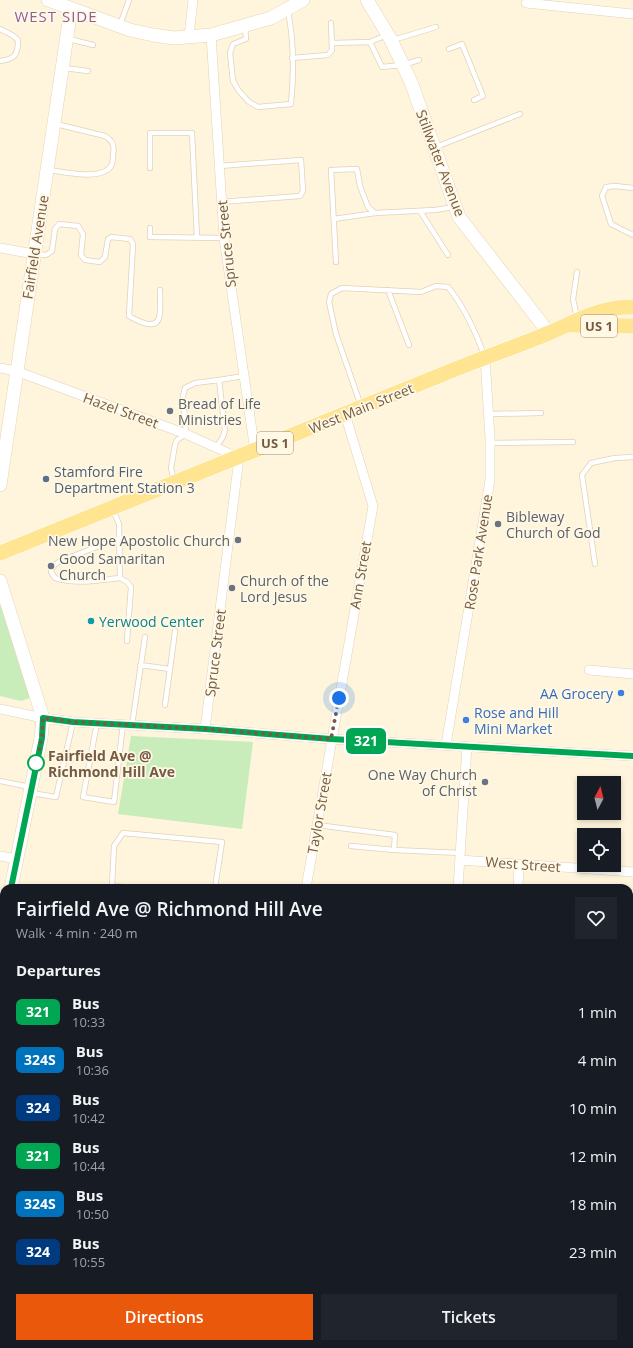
<!DOCTYPE html>
<meta charset="utf-8">
<style>
:root{--surface:#171b24;--page:#20242c;--text:#f1f3f6;--muted:#9ea1a6;--accent:#ea580c}
body{margin:0;font-family:"Open Sans",sans-serif;background:var(--page);color:var(--text);height:100vh;display:flex;flex-direction:column;font-size:15px;white-space:nowrap}
*{box-sizing:border-box;margin:0}
p{font-size:13px;color:var(--muted)}
.icon{flex:none;width:22px;height:22px;fill:none;stroke:currentColor;stroke-width:2;stroke-linecap:round;stroke-linejoin:round}
.map{position:relative;flex:1;overflow:hidden}
.sheet{position:absolute;left:0px;top:884px;width:633px;height:464px;display:flex;flex-direction:column;background:var(--surface);border-radius:12px 12px 0 0;box-shadow:0 2px 6px #0003}
.sheet>*{flex:none}
.badge{padding:0 8px;border-radius:6px;font-size:14px;line-height:26px}
.needle{width:26px;rotate:7deg}
.tools{position:absolute;left:577px;top:776px;display:grid;gap:8px}
.tools a{display:grid;place-items:center;width:44px;height:44px;border-radius:0px;background:var(--surface);box-shadow:0 2px 6px #0003;font-size:20px}
.you{position:absolute;width:20px;height:20px;margin:-10px;border:3px solid #fff;border-radius:50%;background:#1a73e8;box-shadow:0 0 0 6px #1a73e833}
.map>.badge{position:absolute;translate:-50% -50%;box-shadow:0 0 0 2px #fff}
h2{padding:0 16px;font-size:15px;line-height:36px}
.round{display:grid;place-items:center;flex:none;width:42px;height:42px;border-radius:0px;background:var(--page)}
.head{display:flex;align-items:center;justify-content:space-between;height:68px;padding:0 16px}
h1{font-size:19px;font-weight:600;line-height:30px}
.primary-button{display:flex;gap:8px;margin-top:auto;padding:8px 16px}
.primary-button a{flex:1;height:46px;border-radius:0px;background:var(--accent);color:#fff;font-size:16px;font-weight:600;line-height:46px;text-align:center}
.primary-button a+a{background:var(--page);color:var(--text)}
ul{padding:0;list-style:none}
li{display:flex;align-items:center;gap:12px;height:48px;padding:0 16px}
li div{flex:1}
li b{display:block;font-size:15px}
li em{font-style:normal}
li .badge{min-width:44px;font-weight:700;text-align:center}
.map>svg:first-child{display:block}
.green{fill:#c8ecba}
.lines{fill:none;stroke-linecap:round;stroke-linejoin:round}
.lane-casing{stroke:#e3d1b8;stroke-width:6}
.street-casing{stroke:#e3d1b8;stroke-width:10}
.secondary-casing{stroke:#e8d3b5;stroke-width:14}
.primary-casing{stroke:#fff;stroke-width:16}
.highway-casing{stroke:#fff;stroke-width:18}
.lane{stroke:#fff;stroke-width:4.5}
.street{stroke:#fff;stroke-width:9}
.secondary{stroke:#fff;stroke-width:13}
.primary{stroke:#ffe492;stroke-width:15}
.highway{stroke:#ffb88c;stroke-width:17}
.rail{stroke:#b89bc7;stroke-width:3;stroke-dasharray:6 4;stroke-linecap:butt}
.line-casing{stroke:#fff;stroke-width:9}
.line{stroke:#00a651;stroke-width:6}
.walk{stroke:#755b43;stroke-width:4;stroke-dasharray:0 7.2}
.worship-dot{fill:#6b7280;stroke:#fff8e4;stroke-width:1.5}
.service-dot{fill:#5c6f8a;stroke:#fff8e4;stroke-width:1.5}
.culture-dot{fill:#0f9aa8;stroke:#fff8e4;stroke-width:1.5}
.shop-dot{fill:#3f7fe0;stroke:#fff8e4;stroke-width:1.5}
.stop-dot{fill:#fff;stroke:#00a651;stroke-width:2}
.labels{text-anchor:middle;dominant-baseline:central;stroke-width:3.5;stroke-linejoin:round;paint-order:stroke}
.shield{fill:#fff8e4;stroke:#9e8a73;stroke-width:1}
.shield-label{font-size:13px;font-weight:bold;fill:#755b43}
.street-label{font-size:14px;fill:#755b43;stroke:#fff8e4}
.worship-label{font-size:14px;fill:#5b616d;stroke:#fff8e4;text-anchor:start}
.service-label{font-size:14px;fill:#4e5e75;stroke:#fff8e4;text-anchor:start}
.culture-label{font-size:14px;fill:#0d838f;stroke:#fff8e4;text-anchor:start}
.shop-label{font-size:14px;fill:#366cbe;stroke:#fff8e4;text-anchor:end}
.stop-label{font-size:14px;font-weight:bold;fill:#755b43;stroke:#fff8e4;text-anchor:start}
.neighbourhood-label{font-size:15px;letter-spacing:1px;fill:#8d5e9a;stroke:#fff8e4}
</style>
<div class="map">
<svg width="633" height="1348" viewBox="0 0 633 1348">
<rect width="100%" height="100%" fill="#fef5dc"/>
<path class="green" d="M0,604L30,698L21,701L0,696Z
M131,736L253,742L242,829L118,814Z
M633,1241V1348H602V1344H629V1242Z"/>
<g class="lines">
<g class="lane-casing">
<path id="lane" d="M120,25L129,0
M245,27L246,39L233,44L230,53L233,81L239,91L249,102L258,107L291,104C294,73 294,41 288,11
M0,29L12,35L18,40C18,55 15,59 0,61
M69,39L93,45
M393,40L436,27
M370,42L382,67L402,65L419,60
M332,43L370,42L387,35
M449,49L462,44L483,96L474,100
M292,58L328,55L332,50L331,23
M64,68L88,71
M436,147L520,114
M219,166L301,160L303,191L300,196L221,202
M150,168V133H192L197,238
M49,170C63,172 102,181 111,166C113,163 113,157 113,154C115,145 112,140 105,136L56,124
M633,188L615,186L606,187L602,196L611,224L633,235
M420,211L448,255
M334,219L375,213L435,210L454,207
M150,228V237L224,238
M36,254L46,255L52,251L55,229L59,224L78,226L83,234L81,255L85,260L100,262L105,257L108,239L111,237L130,239L133,244L129,316C136,320 155,331 159,318C161,311 160,298 160,290
M336,262L331,170L357,169L360,186L368,207L375,213
M577,272L573,299L577,318
M388,290L409,345
M361,406L336,334L329,302L331,294L342,288L421,292L436,286L448,287C464,307 475,330 484,355
M489,414L541,413
M490,443L573,442
M216,447L223,437L225,430L219,380L244,376
M174,480L171,468L175,445L177,440L186,434L183,396L185,388L195,383L219,380
M113,510L119,524L120,578L127,582L131,587L127,641
M120,538L60,561L53,566L51,572L55,578C74,585 100,580 120,578
M595,564L582,475L591,463L615,458L633,457
M140,665L170,669L175,631
M165,705L170,669
M97,723L83,797L114,802L123,724
M132,725L145,637
M0,781L30,787
M31,793L56,797L73,722
M317,825L395,835L394,850
M351,846L394,850L461,853
M135,888L112,886L114,846L123,833L222,842L215,888"/>
</g>
<g class="street-casing">
<path id="street" d="M526,3L633,14
M211,35L224,238L255,451
M189,36L193,0
M0,248L34,254
M0,368L16,371L186,434L239,458L205,729
M589,670L633,674
M0,709L43,718L73,722L205,729L331,739L633,756
M446,745L490,480V438L485,357
M0,856L17,859
M460,860L633,872
M306,888L373,506L345,414
M458,888L467,746
M518,888L519,865
M0,963H4
M0,1118L4,1119
M0,1333H4
M48,1344L65,1348
M199,1348L205,1344"/>
</g>
<g class="secondary-casing">
<path id="secondary" d="M48,0L130,30L153,35L174,38L211,35L271,18L303,0
M367,0L391,40L411,82L459,217L549,333
M0,485L71,9
M0,581L43,718L41,738L11,888
M0,935L4,918
M629,1208L633,1194
M591,1348V1344"/>
</g>
<g class="primary-casing">
<path id="primary" d="M571,325L633,326
M0,553C147,494 294,435 441,375C476,360 513,348 549,333C577,321 602,306 633,307"/>
</g>
<g class="highway-casing">
<path id="highway" d="M629,1039L633,1038
M629,1062L633,1061
M629,1143H633
M0,1203L4,1202
M0,1234L4,1233"/>
</g>
<use href="#lane" class="lane"/>
<use href="#street" class="street"/>
<use href="#secondary" class="secondary"/>
<use href="#primary" class="primary"/>
<use href="#highway" class="highway"/>
<path class="rail" d="M629,1221L633,1220
M629,1233L633,1232
M629,1240L633,1239
M380,1348L386,1344
M391,1348L397,1344
M401,1348L407,1344
M413,1348L420,1344"/>
</g>
<g class="lines">
<g class="line-casing">
<path id="line" d="M11,888L42,738L43,718L73,722L205,729L331,739L633,756"/>
</g>
<use href="#line" class="line"/>
<path class="walk" d="M36,763L42,738L43,718L73,722L205,729L331,739L339,698"/>
</g>
<g class="worship-dot">
<circle cx="170" cy="411" r="4"/>
<circle cx="498" cy="524" r="4"/>
<circle cx="238" cy="540" r="4"/>
<circle cx="51" cy="566" r="4"/>
<circle cx="232" cy="588" r="4"/>
<circle cx="485" cy="782" r="4"/>
</g>
<circle class="service-dot" cx="46" cy="479" r="4"/>
<circle class="culture-dot" cx="91" cy="621" r="4"/>
<g class="shop-dot">
<circle cx="621" cy="693" r="4"/>
<circle cx="466" cy="720" r="4"/>
</g>
<circle class="stop-dot" cx="36" cy="763" r="8"/>
<g class="labels">
<g class="shield">
<rect x="581" y="315" width="36" height="22" rx="3"/>
<rect x="257" y="432" width="36" height="22" rx="3"/>
</g>
<g class="shield-label">
<text x="599" y="326">US 1</text>
<text x="275" y="443">US 1</text>
</g>
<g class="street-label">
<text transform="translate(441 163) rotate(69)">Stillwater Avenue</text>
<text transform="translate(226 244) rotate(-96)">Spruce Street</text>
<text transform="translate(35 247) rotate(-81)">Fairfield Avenue</text>
<text transform="translate(361 408) rotate(-22)">West Main Street</text>
<text transform="translate(121 410) rotate(20)">Hazel Street</text>
<text transform="translate(478 552) rotate(-81)">Rose Park Avenue</text>
<text transform="translate(360 575) rotate(-80)">Ann Street</text>
<text transform="translate(215 653) rotate(-83)">Spruce Street</text>
<text transform="translate(319 813) rotate(-80)">Taylor Street</text>
<text transform="translate(523 864) rotate(4)">West Street</text>
</g>
<g class="worship-label">
<text x="178" y="403">Bread of Life<tspan x="178" dy="16">Ministries</tspan></text>
<text x="506" y="516">Bibleway<tspan x="506" dy="16">Church of God</tspan></text>
<text x="230" y="540" text-anchor="end">New Hope Apostolic Church</text>
<text x="59" y="558">Good Samaritan<tspan x="59" dy="16">Church</tspan></text>
<text x="240" y="580">Church of the<tspan x="240" dy="16">Lord Jesus</tspan></text>
<text x="477" y="774" text-anchor="end">One Way Church<tspan x="477" dy="16">of Christ</tspan></text>
</g>
<g class="service-label">
<text x="54" y="471">Stamford Fire<tspan x="54" dy="16">Department Station 3</tspan></text>
</g>
<g class="culture-label">
<text x="99" y="621">Yerwood Center</text>
</g>
<g class="shop-label">
<text x="613" y="693">AA Grocery</text>
<text x="474" y="712" text-anchor="start">Rose and Hill<tspan x="474" dy="16">Mini Market</tspan></text>
</g>
<g class="stop-label">
<text x="48" y="755">Fairfield Ave @<tspan x="48" dy="16">Richmond Hill Ave</tspan></text>
</g>
<g class="neighbourhood-label">
<text x="56" y="16">WEST SIDE</text>
</g>
</g>
</svg>
<div class="tools">
<a><svg class="needle" viewBox="-14 -14 28 28"><path d="M0-13l5 13h-10z" fill="#e53935"/><path d="M0 13l5-13h-10z" fill="#9ea1a6"/></svg></a>
<a><svg class="icon" aria-label="locate" viewBox="0 0 24 24"><circle cx="12" cy="12" r="6"/><path d="M12 2v4M12 18v4M2 12h4M18 12h4"/></svg></a>
</div>
<div class="you" style="left:339px;top:698px"></div>
<b class="badge" style="left:366px;top:741px;background:#00a651;color:#fff">321</b>
<section class="sheet">
<div class="head"><div><h1>Fairfield Ave @ Richmond Hill Ave</h1><p>Walk · 4 min · 240 m</p></div><a class="round"><svg class="icon" aria-label="heart" viewBox="0 0 24 24"><path d="M12 20l-8-8c-3-5 5-10 8-4 3-6 11-1 8 4z"/></svg></a></div>
<h2>Departures</h2>
<ul>
<li><span class="badge" style="background:#00a651;color:#fff">321</span><div><b>Bus</b><p>10:33</p></div><em>1 min</em></li>
<li><span class="badge" style="background:#0072bc;color:#fff">324S</span><div><b>Bus</b><p>10:36</p></div><em>4 min</em></li>
<li><span class="badge" style="background:#003b80;color:#fff">324</span><div><b>Bus</b><p>10:42</p></div><em>10 min</em></li>
<li><span class="badge" style="background:#00a651;color:#fff">321</span><div><b>Bus</b><p>10:44</p></div><em>12 min</em></li>
<li><span class="badge" style="background:#0072bc;color:#fff">324S</span><div><b>Bus</b><p>10:50</p></div><em>18 min</em></li>
<li><span class="badge" style="background:#003b80;color:#fff">324</span><div><b>Bus</b><p>10:55</p></div><em>23 min</em></li>
</ul>
<div class="primary-button"><a>Directions</a><a>Tickets</a></div>
</section>
</div>
